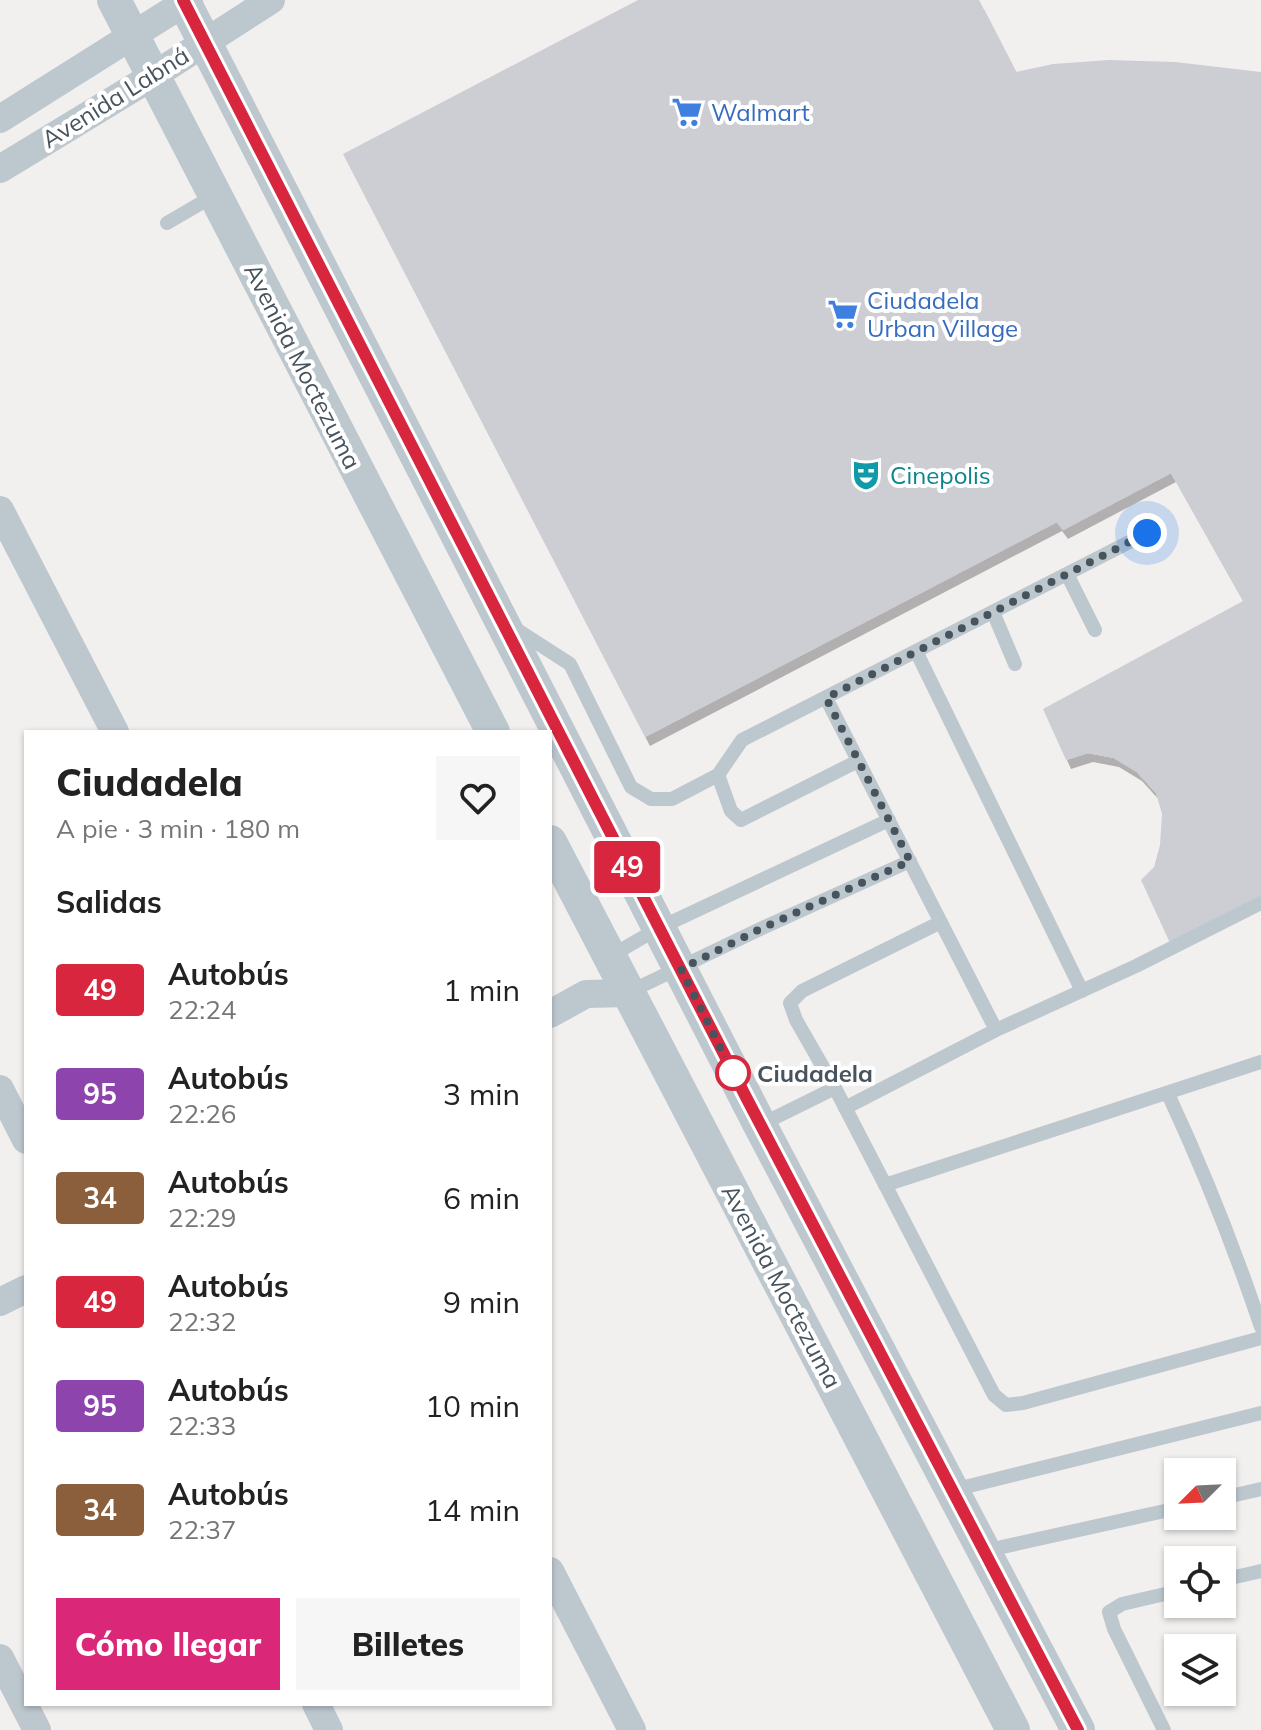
<!DOCTYPE html>
<html lang="es">
<meta charset="utf-8">
<style>
:root{--surface:#fff;--page:#f6f6f6;--text:#222;--muted:#767676;--accent:#db2777}
body{margin:0;font-family:Mulish,sans-serif;background:var(--page);color:var(--text);height:100vh;display:flex;flex-direction:column;font-size:30px;white-space:nowrap}
*{box-sizing:border-box;margin:0}
p{font-size:26px;color:var(--muted)}
.icon{flex:none;width:44px;height:44px;fill:none;stroke:currentColor;stroke-width:2;stroke-linecap:round;stroke-linejoin:round}
.map{position:relative;flex:1;overflow:hidden}
.side{position:absolute;left:24px;top:730px;width:528px;height:976px;display:flex;flex-direction:column;background:var(--surface);border-radius:0px;box-shadow:0 2px 6px #0004}
.side>*{flex:none}
.badge{padding:0 16px;border-radius:6px;font-size:28px;line-height:52px}
.needle{width:52px;rotate:246deg}
.buttons{position:absolute;left:1164px;top:1458px;display:grid;gap:16px}
.buttons a{display:grid;place-items:center;width:72px;height:72px;border-radius:0px;background:var(--surface);box-shadow:0 2px 6px #0004;font-size:40px}
.you{position:absolute;width:40px;height:40px;margin:-20px;border:6px solid #fff;border-radius:50%;background:#1a73e8;box-shadow:0 0 0 12px #1a73e833}
.map>.badge{position:absolute;translate:-50% -50%;box-shadow:0 0 0 4px #fff}
h2{padding:0 32px;font-size:30px;line-height:72px}
.round{display:grid;place-items:center;flex:none;width:84px;height:84px;border-radius:0px;background:var(--page)}
.overview{display:flex;align-items:center;justify-content:space-between;height:136px;padding:0 32px}
h1{font-size:38px;font-weight:800;line-height:60px}
.cta{display:flex;gap:16px;margin-top:auto;padding:16px 32px}
.cta a{flex:1;height:92px;border-radius:0px;background:var(--accent);color:#fff;font-size:32px;font-weight:800;line-height:92px;text-align:center}
.cta a+a{background:var(--page);color:var(--text)}
ul{padding:0;list-style:none}
li{display:flex;align-items:center;gap:24px;height:104px;padding:0 32px}
li div{flex:1}
li b{display:block;font-size:30px}
li em{font-style:normal}
li .badge{min-width:88px;font-weight:700;text-align:center}
.map>svg:first-child{display:block}
.building{fill:#ccced4;filter:url(#shadow)}
.lines{fill:none;stroke-linecap:round;stroke-linejoin:round}
.service{stroke:#bdc7ce;stroke-width:14}
.minor{stroke:#bdc7ce;stroke-width:28}
.tertiary{stroke:#bdc7ce;stroke-width:34}
.line-casing{stroke:#fff;stroke-width:18}
.line{stroke:#d7263d;stroke-width:12}
.walk{stroke:#47535d;stroke-width:8;stroke-dasharray:0 14.4}
.stop-dot{fill:#fff;stroke:#d7263d;stroke-width:4}
.labels{text-anchor:middle;dominant-baseline:central;stroke-width:8;stroke-linejoin:round;paint-order:stroke}
.street-label{font-size:24px;fill:#47535d;stroke:#fff}
.shop-label{font-size:24px;fill:#366cbe;stroke:#fff;text-anchor:start}
.culture-label{font-size:24px;fill:#0d838f;stroke:#fff;text-anchor:start}
.stop-label{font-size:24px;font-weight:bold;fill:#47535d;stroke:#fff;text-anchor:start}
</style>
<div class="map">
<svg width="1261" height="1730" viewBox="0 0 1261 1730">
<defs>
<filter id="shadow"><feDropShadow dx="5" dy="9" stdDeviation="0" flood-color="#0004"/></filter>
</defs>
<rect width="100%" height="100%" fill="#f2efef"/>
<path class="building" d="M638,0H979L1016,72L1053,64L1109,60L1175,62L1261,72V897L1170,943L1141,880L1154,867L1160,845L1162,814L1156,793L1137,772L1114,758L1088,753L1066,760L1043,709L1243,601L1171,473L1063,530L1057,522L645,737L343,154Z"/>
<g class="lines">
<path class="service" d="M167,223L215,195
M1067,574L1095,630
M993,612L1015,664
M514,628L570,664L631,787L651,799H672L718,775L742,740L1147,533
M916,651L1082,991
M826,698L996,1030
M718,775L731,811L741,820L858,761
M941,922L802,991L790,1003L796,1020L835,1088L994,1395L1006,1405L1023,1403L1261,1338
M609,957L659,928L889,820
M629,992L758,930L910,861
M1168,1094C1204,1171 1234,1247 1261,1327
M845,1108L996,1030L1136,966L1261,903
M760,1125L835,1088
M885,1185L1261,1062
M953,1490L1261,1413
M1222,1498L1261,1489
M984,1551L1178,1508
M1222,1580L1261,1571
M1164,1730L1114,1629L1109,1612L1122,1604L1178,1591"/>
<path class="minor" d="M0,119L189,0
M0,169L153,76L271,0
M0,510L115,732
M550,1014L586,994L628,993
M0,1089L26,1140
M0,1302L26,1289
M550,1571L632,1730
M0,1658L37,1730
M316,1704L329,1730"/>
<path class="tertiary" d="M114,0L493,732
M183,0L760,1125L1078,1730
M550,842L1013,1730"/>
</g>
<g class="lines">
<g class="line-casing">
<path id="line" d="M183,0L747,1099L1078,1730"/>
</g>
<use href="#line" class="line"/>
<path class="walk" d="M733,1073L681,969L758,930L910,861L826,698L1147,533"/>
</g>
<defs>
<g id="supermarket-bare" transform="scale(2.4)"><path d="M-6-5.5h2.5l.6 2H6L4.5 2H-2.5L-4.4-4H-6ZM-1.5 3.2a1.3 1.3 0 1 0 .1 0ZM3 3.2a1.3 1.3 0 1 0 .1 0Z" fill="#3f7fe0" stroke="#fff" stroke-width="2.5" paint-order="stroke"/></g>
<g id="theatre-bare" transform="scale(2.4)"><path d="M-5-5.5Q0-4 5-5.5V0Q5 5 0 6Q-5 5-5 0ZM-3.3-2.5H-1v1.5H-3.3ZM1-2.5H3.3v1.5H1ZM-2.8 1Q0 5.5 2.8 1Z" fill="#0f9aa8" stroke="#fff" stroke-width="2.5" paint-order="stroke"/></g>
</defs>
<g fill-rule="evenodd">
<use href="#supermarket-bare" x="687" y="112"/>
<use href="#supermarket-bare" x="843" y="314"/>
<use href="#theatre-bare" x="866" y="475"/>
</g>
<circle class="stop-dot" cx="733" cy="1073" r="16"/>
<g class="labels">
<g class="street-label">
<text transform="translate(115 97) rotate(-32)">Avenida Labná</text>
<text transform="translate(303 366) rotate(63)">Avenida Moctezuma</text>
<text transform="translate(782 1286) rotate(62)">Avenida Moctezuma</text>
</g>
<g class="shop-label">
<text x="711" y="112">Walmart</text>
<text x="867" y="300">Ciudadela<tspan x="867" dy="28">Urban Village</tspan></text>
</g>
<g class="culture-label">
<text x="890" y="475">Cinepolis</text>
</g>
<g class="stop-label">
<text x="757" y="1073">Ciudadela</text>
</g>
</g>
</svg>
<div class="buttons">
<a><svg class="needle" viewBox="-14 -14 28 28"><path d="M0-13l5 13h-10z" fill="#e53935"/><path d="M0 13l5-13h-10z" fill="#767676"/></svg></a>
<a><svg class="icon" aria-label="locate" viewBox="0 0 24 24"><circle cx="12" cy="12" r="6"/><path d="M12 2v4M12 18v4M2 12h4M18 12h4"/></svg></a>
<a><svg class="icon" aria-label="layers" viewBox="0 0 24 24"><path d="M12 4l9 5-9 5-9-5zM3 14l9 5 9-5"/></svg></a>
</div>
<div class="you" style="left:1147px;top:533px"></div>
<b class="badge" style="left:627px;top:867px;background:#d7263d;color:#fff">49</b>
<section class="side">
<div class="overview"><div><h1>Ciudadela</h1><p>A pie · 3 min · 180 m</p></div><a class="round"><svg class="icon" aria-label="heart" viewBox="0 0 24 24"><path d="M12 20l-8-8c-3-5 5-10 8-4 3-6 11-1 8 4z"/></svg></a></div>
<h2>Salidas</h2>
<ul>
<li><span class="badge" style="background:#d7263d;color:#fff">49</span><div><b>Autobús</b><p>22:24</p></div><em>1 min</em></li>
<li><span class="badge" style="background:#8e44ad;color:#fff">95</span><div><b>Autobús</b><p>22:26</p></div><em>3 min</em></li>
<li><span class="badge" style="background:#8b5e3c;color:#fff">34</span><div><b>Autobús</b><p>22:29</p></div><em>6 min</em></li>
<li><span class="badge" style="background:#d7263d;color:#fff">49</span><div><b>Autobús</b><p>22:32</p></div><em>9 min</em></li>
<li><span class="badge" style="background:#8e44ad;color:#fff">95</span><div><b>Autobús</b><p>22:33</p></div><em>10 min</em></li>
<li><span class="badge" style="background:#8b5e3c;color:#fff">34</span><div><b>Autobús</b><p>22:37</p></div><em>14 min</em></li>
</ul>
<div class="cta"><a>Cómo llegar</a><a>Billetes</a></div>
</section>
</div>
